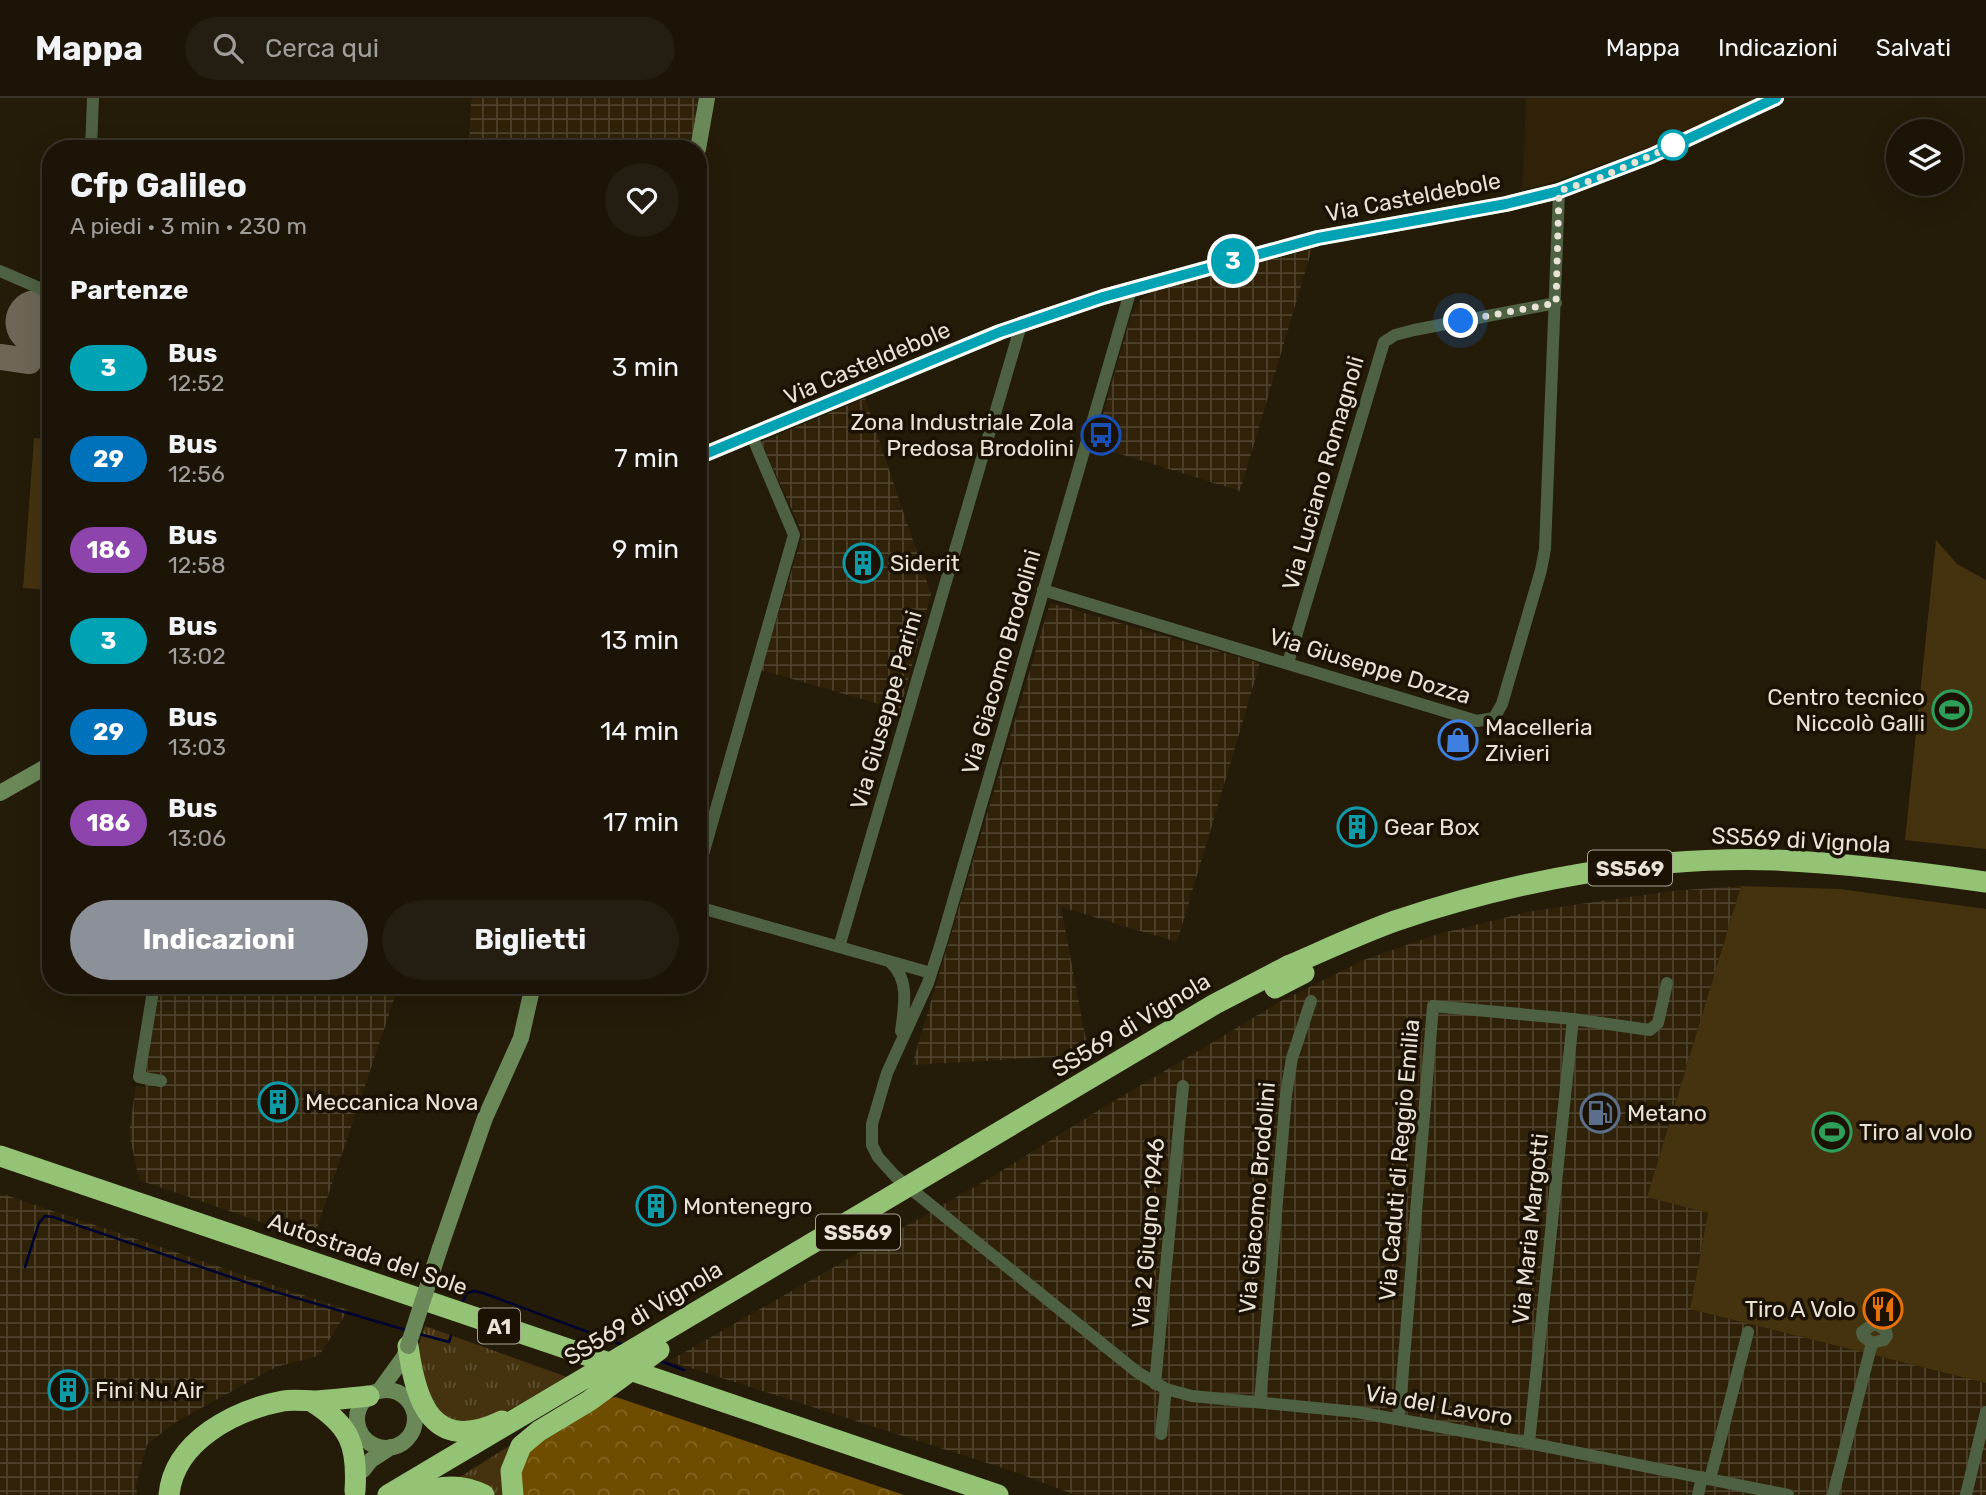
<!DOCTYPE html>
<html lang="it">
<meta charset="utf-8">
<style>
:root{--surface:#1b1407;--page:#241d11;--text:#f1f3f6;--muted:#a09e9b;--line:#393328;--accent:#8c9099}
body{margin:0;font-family:Rubik,sans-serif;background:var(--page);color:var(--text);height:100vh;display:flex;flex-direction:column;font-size:26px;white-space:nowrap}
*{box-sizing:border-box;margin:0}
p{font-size:23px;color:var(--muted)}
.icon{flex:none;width:38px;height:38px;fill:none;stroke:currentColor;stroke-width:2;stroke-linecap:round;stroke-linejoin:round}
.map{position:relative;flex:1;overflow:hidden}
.side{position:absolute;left:42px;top:42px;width:665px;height:854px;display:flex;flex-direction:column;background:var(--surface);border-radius:28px;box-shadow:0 7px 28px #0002,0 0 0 2px var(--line)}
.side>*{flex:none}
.badge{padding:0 14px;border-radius:23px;font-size:24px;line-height:46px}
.controls{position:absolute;left:1886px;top:21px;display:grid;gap:14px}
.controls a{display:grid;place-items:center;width:77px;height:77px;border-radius:50%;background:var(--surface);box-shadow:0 7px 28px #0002,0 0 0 2px var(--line);font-size:35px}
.you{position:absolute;width:35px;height:35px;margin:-18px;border:5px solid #fff;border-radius:50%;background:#1a73e8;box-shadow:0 0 0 10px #1a73e833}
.map>.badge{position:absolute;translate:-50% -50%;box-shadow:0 0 0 4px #fff}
h2{padding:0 28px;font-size:26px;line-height:63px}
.round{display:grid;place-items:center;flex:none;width:74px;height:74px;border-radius:37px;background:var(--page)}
.head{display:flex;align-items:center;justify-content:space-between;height:119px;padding:0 28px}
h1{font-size:33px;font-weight:700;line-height:52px}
.button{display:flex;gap:14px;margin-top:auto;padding:14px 28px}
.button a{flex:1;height:80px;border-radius:42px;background:var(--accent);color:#fff;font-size:28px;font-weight:700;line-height:80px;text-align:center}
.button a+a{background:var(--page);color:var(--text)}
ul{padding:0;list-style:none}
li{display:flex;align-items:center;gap:21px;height:91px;padding:0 28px}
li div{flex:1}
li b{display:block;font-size:26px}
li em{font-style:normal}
li .badge{min-width:77px;font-weight:700;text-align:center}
header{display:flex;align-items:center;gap:42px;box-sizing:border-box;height:98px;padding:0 35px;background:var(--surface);border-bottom:2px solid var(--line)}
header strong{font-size:33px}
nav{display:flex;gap:38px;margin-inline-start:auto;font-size:24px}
.search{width:490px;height:63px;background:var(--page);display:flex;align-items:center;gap:18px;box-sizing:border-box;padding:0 24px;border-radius:38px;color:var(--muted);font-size:26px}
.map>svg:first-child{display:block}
.industrial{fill:url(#industrial-grid)}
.built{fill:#2f2209}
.grass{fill:url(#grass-tufts)}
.forest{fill:url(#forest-crowns)}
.garden{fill:#453310}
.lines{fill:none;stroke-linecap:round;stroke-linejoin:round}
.stream{stroke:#00022f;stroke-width:2.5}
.taxiway{stroke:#6e6657;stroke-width:26}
.runway{stroke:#6e6657;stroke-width:65}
.street{stroke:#4e6143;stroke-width:12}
.secondary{stroke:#6b8958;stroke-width:16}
.highway{stroke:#94c375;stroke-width:21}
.secondary-bridge{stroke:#6b8958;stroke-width:16}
.highway-bridge{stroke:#94c375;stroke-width:21}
.line-casing{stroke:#fff;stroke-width:16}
.line{stroke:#00a3b4;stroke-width:10}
.walk{stroke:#e8e2d7;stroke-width:7;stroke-dasharray:0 12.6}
.stop-dot{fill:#fff;stroke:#00a3b4;stroke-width:3.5}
.labels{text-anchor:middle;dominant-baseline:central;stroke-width:7;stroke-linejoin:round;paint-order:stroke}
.shield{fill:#1b1203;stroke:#aaa497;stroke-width:2}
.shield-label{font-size:21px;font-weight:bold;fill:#e8e2d7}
.street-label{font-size:23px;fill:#e8e2d7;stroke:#1b1203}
.poi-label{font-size:23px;fill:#e8e2d7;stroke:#1b1203;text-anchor:start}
</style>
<header>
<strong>Mappa</strong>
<div class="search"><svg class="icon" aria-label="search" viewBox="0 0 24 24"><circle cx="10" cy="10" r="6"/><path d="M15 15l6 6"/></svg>Cerca qui</div>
<nav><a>Mappa</a><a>Indicazioni</a><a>Salvati</a></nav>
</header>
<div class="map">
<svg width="1986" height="1397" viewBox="0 0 1986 1397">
<defs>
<pattern id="industrial-grid" width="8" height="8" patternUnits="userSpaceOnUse" patternTransform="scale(1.75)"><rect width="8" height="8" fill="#2f2209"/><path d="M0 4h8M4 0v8" fill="none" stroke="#4d422c"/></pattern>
<pattern id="grass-tufts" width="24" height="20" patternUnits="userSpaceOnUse" patternTransform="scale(1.75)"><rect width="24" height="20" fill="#453310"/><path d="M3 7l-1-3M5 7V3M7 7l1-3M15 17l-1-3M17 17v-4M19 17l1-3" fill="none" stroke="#605032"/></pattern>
<pattern id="forest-crowns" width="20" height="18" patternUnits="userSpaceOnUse" patternTransform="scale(1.75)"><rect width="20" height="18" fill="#6e4d00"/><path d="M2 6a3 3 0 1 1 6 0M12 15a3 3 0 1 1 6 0" fill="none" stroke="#836624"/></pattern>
</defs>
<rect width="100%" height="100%" fill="#241b09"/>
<path class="industrial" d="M471,0H701L689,51H469Z
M1312,151L1240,393L1094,348L1131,217L1140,202L1155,192Z
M865,300L931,496L900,612L761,572L802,439L798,425L761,344Z
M1050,505L1260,565L1208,741L1177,844L1061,809L1088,953L1071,958L912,967Z
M1741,788L1647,1098L1708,1115L1690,1211L1986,1285V1397H1075L1012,1373L669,1263L990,1080L1091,1017L1283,902L1364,862L1438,836L1532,813L1671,793Z
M158,887H399L313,1142L139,1082L129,1035L136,988L145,989L151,929Z
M0,1095L44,1110L348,1212L319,1258L276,1269L174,1325L147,1347L136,1387L137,1397H0Z"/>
<path class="built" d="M1526,0H1761L1656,47L1545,87L1522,91Z"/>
<path class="grass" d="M425,1228L567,1279C543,1293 489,1329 461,1326C454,1326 446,1321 440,1319L413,1264Z
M514,1345L506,1397H494L473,1387L450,1385Z"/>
<path class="forest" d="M616,1299L904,1397H520L518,1383L524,1353L600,1301Z"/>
<path class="garden" d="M34,340L51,341V492L23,490Z
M1936,442L1957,466L1986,482V751L1905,742Z
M1741,788L1840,791L1986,811V1285L1690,1211L1708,1115L1647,1099Z"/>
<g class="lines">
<path class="stream" d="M25,1169L39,1125L45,1118L53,1119L269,1192L406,1232
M463,1203L467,1195L474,1193L483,1195L623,1247
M419,1236L449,1244L451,1238
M658,1262L684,1272"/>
<path class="taxiway" d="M0,259L29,263L50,233"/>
<path class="runway" d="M38,224L51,234"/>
<path class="street" d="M91,51L93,0
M0,173L51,195
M1131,191L941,845L928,885L887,975L872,1026V1047L878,1059L895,1078L1137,1274L1166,1291L1192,1298L1357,1314L1529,1345L1788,1397
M1043,492L1477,623L1494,620L1502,606L1541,472L1545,451L1559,93
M1288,565L1384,244L1395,237L1414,232L1556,205
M698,774L794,437L752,338
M698,809L931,875
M839,849L1021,227
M891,865C910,882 904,910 901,933
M154,887L139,979L161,983
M1872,1227H1878L1886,1233L1887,1238L1884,1242L1872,1245L1863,1238L1862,1234Z
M1155,1286L1183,988
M1260,1304L1286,997L1292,960L1311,903
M1399,1321L1433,908L1573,921L1650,932L1658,925L1667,885
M1161,1336L1166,1291
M1529,1345L1573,921
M1710,1381L1748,1234
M1698,1397L1702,1379
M1833,1397L1872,1245
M1966,1397L1986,1314"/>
<path class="secondary" d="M698,51L707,0
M698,359L1000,234L1103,199L1318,140L1506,106L1559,93L1651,58L1776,0
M0,695L51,666
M440,1150L485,1020L521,940L533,887
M380,1292L404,1259L408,1248
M357 1321a29 29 0 1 1 58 0a29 29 0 1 1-58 0Z
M363,1372L371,1362L391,1349"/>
<path class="highway" d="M1288,868C1323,853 1359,836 1395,823C1516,782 1648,758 1775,762C1846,765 1916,774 1986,784
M0,1058L998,1397
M408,1248C416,1305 432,1356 502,1323
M311,1303C350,1327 358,1347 355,1393
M169,1397C174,1343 235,1312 283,1303C294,1301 304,1303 315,1303C333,1302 351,1300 369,1298
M417,1397C439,1387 462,1386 484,1397"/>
<path class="secondary-bridge" d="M408,1248L440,1150"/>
<path class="highway-bridge" d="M1275,890L1304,875
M388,1397L1215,906L1288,868
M513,1397L511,1373L521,1348L539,1333L589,1303L659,1252"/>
</g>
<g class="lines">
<g class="line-casing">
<path id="line" d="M698,359L1000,234L1103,199L1318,140L1506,106L1559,93L1651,58L1776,0"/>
</g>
<use href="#line" class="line"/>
<path class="walk" d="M1461,223L1556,205L1559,93L1599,80L1675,47H1673"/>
</g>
<defs>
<g id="bus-ring" transform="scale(2.0125)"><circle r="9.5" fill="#1b1203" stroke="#1a4fb4" stroke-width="1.5"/><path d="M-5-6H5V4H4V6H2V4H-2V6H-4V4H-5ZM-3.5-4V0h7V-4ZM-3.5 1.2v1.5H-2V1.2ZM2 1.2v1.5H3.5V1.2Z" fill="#1a4fb4"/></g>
<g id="building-ring" transform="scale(2.0125)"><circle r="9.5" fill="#1b1203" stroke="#0f9aa8" stroke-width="1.5"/><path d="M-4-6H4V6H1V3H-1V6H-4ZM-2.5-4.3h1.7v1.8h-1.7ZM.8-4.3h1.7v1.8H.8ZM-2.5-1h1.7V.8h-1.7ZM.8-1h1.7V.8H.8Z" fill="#0f9aa8"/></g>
<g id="stadium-ring" transform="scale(2.0125)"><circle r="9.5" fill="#1b1203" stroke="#2e9e5b" stroke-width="1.5"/><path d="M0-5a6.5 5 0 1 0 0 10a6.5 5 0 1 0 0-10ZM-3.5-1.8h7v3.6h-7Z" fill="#2e9e5b"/></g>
<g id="shop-ring" transform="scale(2.0125)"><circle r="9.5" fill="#1b1203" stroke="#3f7fe0" stroke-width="1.5"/><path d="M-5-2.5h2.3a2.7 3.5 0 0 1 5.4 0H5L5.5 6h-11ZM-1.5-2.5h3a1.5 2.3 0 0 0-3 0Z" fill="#3f7fe0"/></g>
<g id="fuel-ring" transform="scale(2.0125)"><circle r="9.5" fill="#1b1203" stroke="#5c6f8a" stroke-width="1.5"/><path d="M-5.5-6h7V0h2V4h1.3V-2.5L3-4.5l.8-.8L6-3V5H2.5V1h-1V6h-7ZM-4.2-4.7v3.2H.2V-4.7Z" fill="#5c6f8a"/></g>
<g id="restaurant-ring" transform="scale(2.0125)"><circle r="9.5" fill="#1b1203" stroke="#e8710a" stroke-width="1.5"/><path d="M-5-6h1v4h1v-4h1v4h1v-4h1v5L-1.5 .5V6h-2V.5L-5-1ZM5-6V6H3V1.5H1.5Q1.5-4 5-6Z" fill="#e8710a"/></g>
</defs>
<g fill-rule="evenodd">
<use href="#bus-ring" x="1101" y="337"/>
<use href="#building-ring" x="863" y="465"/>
<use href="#stadium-ring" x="1952" y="612"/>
<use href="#shop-ring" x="1458" y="642"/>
<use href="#building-ring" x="1357" y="729"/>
<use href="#building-ring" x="278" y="1004"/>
<use href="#fuel-ring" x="1600" y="1015"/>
<use href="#stadium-ring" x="1832" y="1034"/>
<use href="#building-ring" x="656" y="1108"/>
<use href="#restaurant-ring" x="1883" y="1211"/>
<use href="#building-ring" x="68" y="1292"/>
</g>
<circle class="stop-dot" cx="1673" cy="47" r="14"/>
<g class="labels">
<g class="shield">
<rect x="1588" y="752.5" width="84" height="35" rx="5"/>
<rect x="816" y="1116.5" width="84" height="35" rx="5"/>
<rect x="478" y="1210.5" width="42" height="35" rx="5"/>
</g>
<g class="shield-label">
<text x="1630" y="770">SS569</text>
<text x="858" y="1134">SS569</text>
<text x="499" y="1228">A1</text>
</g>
<g class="street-label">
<text transform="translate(1413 99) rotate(-11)">Via Casteldebole</text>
<text transform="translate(867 265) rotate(-23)">Via Casteldebole</text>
<text transform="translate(1323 375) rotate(-74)">Via Luciano Romagnoli</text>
<text transform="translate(1001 564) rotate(-74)">Via Giacomo Brodolini</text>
<text transform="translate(1370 568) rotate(17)">Via Giuseppe Dozza</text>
<text transform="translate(886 612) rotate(-74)">Via Giuseppe Parini</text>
<text transform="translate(1801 742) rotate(3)">SS569 di Vignola</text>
<text transform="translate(1131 927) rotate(-31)">SS569 di Vignola</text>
<text transform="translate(1399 1062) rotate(-85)">Via Caduti di Reggio Emilia</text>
<text transform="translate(1257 1100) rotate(-85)">Via Giacomo Brodolini</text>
<text transform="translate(1530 1131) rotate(-84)">Via Maria Margotti</text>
<text transform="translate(1148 1135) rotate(-85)">Via 2 Giugno 1946</text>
<text transform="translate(368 1156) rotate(19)">Autostrada del Sole</text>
<text transform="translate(643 1215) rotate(-31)">SS569 di Vignola</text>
<text transform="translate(1439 1307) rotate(10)">Via del Lavoro</text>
</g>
<g class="poi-label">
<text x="1074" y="324" text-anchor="end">Zona Industriale Zola<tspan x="1074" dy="26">Predosa Brodolini</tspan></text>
<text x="890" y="465">Siderit</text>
<text x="1925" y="599" text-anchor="end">Centro tecnico<tspan x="1925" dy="26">Niccolò Galli</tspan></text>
<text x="1485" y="629">Macelleria<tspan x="1485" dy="26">Zivieri</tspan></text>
<text x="1384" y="729">Gear Box</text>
<text x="305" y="1004">Meccanica Nova</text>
<text x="1627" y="1015">Metano</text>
<text x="1859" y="1034">Tiro al volo</text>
<text x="683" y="1108">Montenegro</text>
<text x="1856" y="1211" text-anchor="end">Tiro A Volo</text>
<text x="95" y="1292">Fini Nu Air</text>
</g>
</g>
</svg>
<div class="controls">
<a><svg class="icon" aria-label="layers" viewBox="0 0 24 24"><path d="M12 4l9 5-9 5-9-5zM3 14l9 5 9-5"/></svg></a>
</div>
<div class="you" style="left:1461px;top:223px"></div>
<b class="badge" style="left:1233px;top:163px;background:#00a3b4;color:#fff">3</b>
<section class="side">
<div class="head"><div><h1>Cfp Galileo</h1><p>A piedi · 3 min · 230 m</p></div><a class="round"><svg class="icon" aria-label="heart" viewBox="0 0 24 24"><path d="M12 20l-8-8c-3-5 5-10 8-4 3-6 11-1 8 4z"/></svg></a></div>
<h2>Partenze</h2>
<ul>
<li><span class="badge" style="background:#00a3b4;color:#fff">3</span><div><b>Bus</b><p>12:52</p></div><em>3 min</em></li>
<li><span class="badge" style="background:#0072bc;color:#fff">29</span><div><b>Bus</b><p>12:56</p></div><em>7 min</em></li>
<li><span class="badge" style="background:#8e44ad;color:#fff">186</span><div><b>Bus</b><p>12:58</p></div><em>9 min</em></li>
<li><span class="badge" style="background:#00a3b4;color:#fff">3</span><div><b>Bus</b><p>13:02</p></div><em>13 min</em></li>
<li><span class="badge" style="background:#0072bc;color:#fff">29</span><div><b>Bus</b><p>13:03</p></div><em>14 min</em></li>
<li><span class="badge" style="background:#8e44ad;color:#fff">186</span><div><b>Bus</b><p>13:06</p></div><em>17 min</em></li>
</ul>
<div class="button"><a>Indicazioni</a><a>Biglietti</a></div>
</section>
</div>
